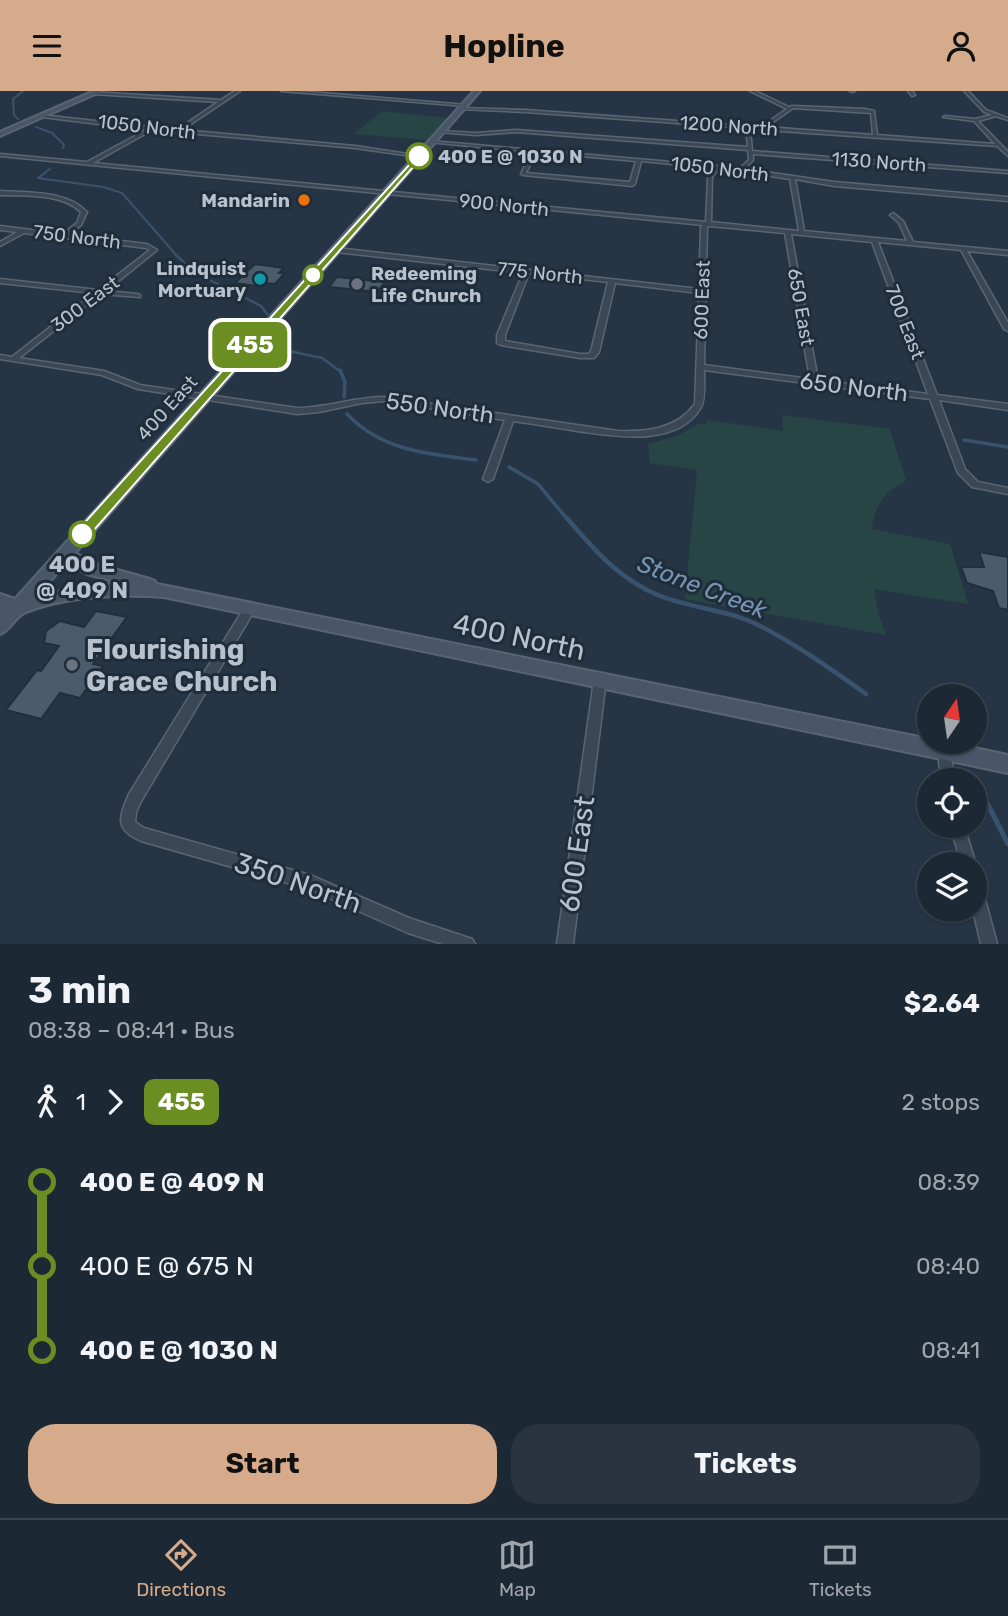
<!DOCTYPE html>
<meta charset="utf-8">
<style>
:root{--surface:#1c2834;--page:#293440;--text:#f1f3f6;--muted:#a0a6ac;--line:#3a444f;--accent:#d6ab8b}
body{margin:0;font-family:Rubik,sans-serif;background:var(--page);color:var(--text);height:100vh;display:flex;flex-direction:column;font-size:26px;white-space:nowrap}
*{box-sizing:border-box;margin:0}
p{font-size:23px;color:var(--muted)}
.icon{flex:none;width:38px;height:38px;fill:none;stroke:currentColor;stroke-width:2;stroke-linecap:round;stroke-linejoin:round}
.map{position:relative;height:853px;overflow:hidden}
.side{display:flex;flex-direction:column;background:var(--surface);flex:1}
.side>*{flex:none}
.badge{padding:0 14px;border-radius:10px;font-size:24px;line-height:46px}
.needle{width:46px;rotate:13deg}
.tools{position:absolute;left:917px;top:593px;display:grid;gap:14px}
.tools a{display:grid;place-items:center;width:70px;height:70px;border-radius:50%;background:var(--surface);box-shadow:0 2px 5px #0004,0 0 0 2px var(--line);font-size:35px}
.map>.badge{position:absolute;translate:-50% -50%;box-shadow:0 0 0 4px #fff}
.legs{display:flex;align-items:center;gap:10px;height:77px;padding:0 28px;font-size:23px}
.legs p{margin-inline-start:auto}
.summary{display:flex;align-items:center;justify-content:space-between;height:119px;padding:0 28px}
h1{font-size:38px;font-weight:700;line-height:52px}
.button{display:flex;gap:14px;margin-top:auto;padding:14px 28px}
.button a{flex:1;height:80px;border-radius:28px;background:var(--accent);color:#111;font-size:28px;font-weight:700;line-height:80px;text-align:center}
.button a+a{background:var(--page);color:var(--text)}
ul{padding:0 28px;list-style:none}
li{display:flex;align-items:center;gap:24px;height:84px;font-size:26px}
li i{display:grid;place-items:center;width:10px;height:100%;margin:0 9px;background:currentColor}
li i::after{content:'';width:18px;height:18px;margin:-9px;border:5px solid;border-radius:50%;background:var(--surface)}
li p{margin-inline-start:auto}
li:first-child i{background:linear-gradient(#0000 50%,currentColor 0)}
li:last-child i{background:linear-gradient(currentColor 50%,#0000 0)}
header{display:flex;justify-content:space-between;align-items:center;height:91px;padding:0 28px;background:var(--accent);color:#111;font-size:32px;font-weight:700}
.tabs{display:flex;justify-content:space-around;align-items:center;height:98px;border-top:2px solid var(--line);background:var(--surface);font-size:19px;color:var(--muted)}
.tabs a{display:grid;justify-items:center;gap:4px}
.tabs .on{color:var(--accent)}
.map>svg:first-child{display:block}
.green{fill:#284546}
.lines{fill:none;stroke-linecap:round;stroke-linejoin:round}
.stream-far4{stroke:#39526d;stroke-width:2}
.stream-far3{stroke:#39526d;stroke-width:2.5}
.stream-far2{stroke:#39526d;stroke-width:3.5}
.stream-far1{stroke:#39526d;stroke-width:4.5}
.stream{stroke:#39526d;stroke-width:5}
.building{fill:#4a5b6c;stroke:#212e3c;stroke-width:2}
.street-casing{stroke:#596572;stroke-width:3}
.secondary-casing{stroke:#596572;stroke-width:4}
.street{fill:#3b4755;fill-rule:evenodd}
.secondary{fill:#485668;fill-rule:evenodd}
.line-1{fill:#6b8e23;stroke:#fff;stroke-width:2}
.stop-1-dot{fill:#fff;stroke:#6b8e23;stroke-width:3.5}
.food-dot{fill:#e8710a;stroke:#1f2c3a;stroke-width:2.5}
.culture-dot{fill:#0f9aa8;stroke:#1f2c3a;stroke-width:2.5}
.worship-dot{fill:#6b7280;stroke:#1f2c3a;stroke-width:2.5}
.labels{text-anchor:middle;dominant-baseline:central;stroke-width:6;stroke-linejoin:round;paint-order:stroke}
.far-street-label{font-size:19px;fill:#b8c2ce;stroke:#1f2c3a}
.far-stop-label{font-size:19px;font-weight:bold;fill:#b8c2ce;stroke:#1f2c3a;text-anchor:start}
.far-poi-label{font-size:19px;font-weight:bold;fill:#b8c2ce;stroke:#1f2c3a;text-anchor:end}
.street-label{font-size:23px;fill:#b8c2ce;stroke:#1f2c3a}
.stop-label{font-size:23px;font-weight:bold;fill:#b8c2ce;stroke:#1f2c3a}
.water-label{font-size:24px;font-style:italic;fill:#7795b2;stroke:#1f2c3a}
.near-street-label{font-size:28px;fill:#b8c2ce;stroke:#1f2c3a}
.near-poi-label{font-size:28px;font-weight:bold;fill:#b8c2ce;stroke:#1f2c3a;text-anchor:start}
</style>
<header><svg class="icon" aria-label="menu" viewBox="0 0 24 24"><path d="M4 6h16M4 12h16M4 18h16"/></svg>Hopline<svg class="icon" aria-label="person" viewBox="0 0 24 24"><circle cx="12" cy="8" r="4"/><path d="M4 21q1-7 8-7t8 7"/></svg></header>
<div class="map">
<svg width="1008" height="853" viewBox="0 0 1008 853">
<rect width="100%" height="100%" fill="#263545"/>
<path class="green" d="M382,20L448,27L427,49L354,43Z
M782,324L890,338L906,390C885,400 874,415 872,438L950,453L968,513L874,498L878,522L886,544L685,508L697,379L650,372L648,353L677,345L699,332L705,334L708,329L783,340Z"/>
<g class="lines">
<path class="stream-far4" d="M18,28L14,24L13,8L23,0
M36,36L52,42L64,54L63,57
M50,78L38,87L103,96L122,102L177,165"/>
<path class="stream-far3" d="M175,163L194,181L261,215L267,223
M270,256L322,267L341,281"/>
<path class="stream-far2" d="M340,279L345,291L344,306
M347,323C382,360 428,363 476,369
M964,349L1008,356
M509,376L538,393L568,429"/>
<path class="stream-far1" d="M567,427C594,459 620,489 660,505C691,517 728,519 758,534C796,553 831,578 866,603"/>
<path class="stream" d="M982,702L1008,753"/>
</g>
<path class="building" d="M255,173L284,177L279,182H285L275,193L265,192L262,196L235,192Z
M337,186L385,191L377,201L329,196Z
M979,461L1008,466V519L999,517L993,500L967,492L961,476H984Z
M96,520L127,526L93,573L103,575L80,607L60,602L41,628L6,619L37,579L41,580L59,555L44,552L46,540L60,530L84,536Z"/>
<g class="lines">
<g class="street-casing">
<path id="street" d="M235,0H240L182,39L355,55L421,65L419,66L355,57L152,39L93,72L706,131L708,86L714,77L641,70L635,93L632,95L523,84L521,83L531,61L429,51L431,50L740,77L749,69L748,59L516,41L476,44L438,41L440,40L476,42L516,39L748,56L746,37L525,21L459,18L461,17L525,19L761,36L787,18L750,0H755L789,16L792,15L865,18L874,20L877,44L995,53L974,30L943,26L945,25L975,28L992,24L984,21L964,0H968L986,19L1008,27V29L996,25L978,30L1008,61V65L997,55L750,38L752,60L1008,80V82L753,63V69L745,78L834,91L1008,106V110L834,95L795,88L804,140L907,150L899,132L890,124L893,122L903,130L913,151L1008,160V164L967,160L1008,232V240L1004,238L961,159L878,151L937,304L1008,313V319L939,309L965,378L978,391L1008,397V403L972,396L958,382L930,308L704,279C704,290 706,307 701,316C678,357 614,345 577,340C555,336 534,333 513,330L493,388L488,391L483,388L505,329L384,310L362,312L319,321L297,323L138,298L102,284L0,268V264L12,266L94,202L0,192V188L98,199L150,159L146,157L24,142L0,155V151L17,141L0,139V135L63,143L77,132L81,121C62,102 25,105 0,104V100C28,102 66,99 87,121L81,134L69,144L147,153L157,159L106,200L138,203L140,204V206L101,203L19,267L104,280L140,294L297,317C327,317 354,306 384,306L618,340C647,341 677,338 695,313L699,202L615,192L599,261L594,267H580L501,254L497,252V244L523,182L336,161L333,159L336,157L699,198L701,136L703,134L0,65V63L87,71L146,39L42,26L41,24L177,39L218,11L93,3L92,1L221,9ZM793,17L871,22L873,44L766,36ZM536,61L636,70L630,91L526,82ZM719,77L790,88L799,140L711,131L712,86ZM709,135L785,142L810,288L704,274L707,136ZM791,143L872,151L928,303L818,289ZM529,182L608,191L591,260L589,263H580L505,250V244Z
M281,0H298L467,14L465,15Z
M850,0H855L853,1Z
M908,0H912L915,4L912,5Z
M250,512L254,514L255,517L254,520L140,712L136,722L135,731L144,737L310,784L409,827L472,848L475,853H443L408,842L309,798L141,750C114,738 119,727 129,703L246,514Z
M600,583L604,585L606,589L573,853H557L594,589L596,585Z
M944,654L949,655L950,660L955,690H941L938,660L939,655Z
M950,735H964L976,774L975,778V774H962Z
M975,790L980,792L982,797L997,853H981L973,819H975Z"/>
</g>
<g class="secondary-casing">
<path id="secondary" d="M94,0H102L0,45V41Z
M474,0H480L75,462L96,473L150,488L155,490L157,493L929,648V651H946L1008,664V682L164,506C121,503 64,505 24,522C14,527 11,539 0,543V503L15,508ZM66,472L87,483L120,492L80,496L37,505Z"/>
</g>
<use href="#street" class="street"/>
<use href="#secondary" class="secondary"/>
</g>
<path class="line-1" d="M419,63L421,67L87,447H77V440Z"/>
<g class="stop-1-dot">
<circle cx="419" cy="65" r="12"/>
<circle cx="313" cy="184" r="9"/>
<circle cx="82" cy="443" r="12"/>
</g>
<circle class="food-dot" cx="304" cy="109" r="7"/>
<circle class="culture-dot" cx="260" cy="188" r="7"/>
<g class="worship-dot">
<circle cx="357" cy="193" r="7"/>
<circle cx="72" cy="574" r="7"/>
</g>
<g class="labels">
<g class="far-street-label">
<text transform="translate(729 35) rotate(4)">1200 North</text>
<text transform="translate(147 36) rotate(7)">1050 North</text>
<text transform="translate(879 71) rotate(4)">1130 North</text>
<text transform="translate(720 78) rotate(7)">1050 North</text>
<text transform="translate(504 114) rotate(6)">900 North</text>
<text transform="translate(77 146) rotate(7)">750 North</text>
<text transform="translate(540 182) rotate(6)">775 North</text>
<text transform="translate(702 209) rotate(-88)">600 East</text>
<text transform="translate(85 213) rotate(-37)">300 East</text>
<text transform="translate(801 216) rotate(80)">650 East</text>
<text transform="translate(905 231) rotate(69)">700 East</text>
<text transform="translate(167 317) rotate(-48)">400 East</text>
</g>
<g class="far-stop-label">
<text x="438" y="65">400 E @ 1030 N</text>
</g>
<g class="far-poi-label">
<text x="290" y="109">Mandarin</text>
<text x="246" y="177">Lindquist<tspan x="246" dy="22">Mortuary</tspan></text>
<text x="371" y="182" text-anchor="start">Redeeming<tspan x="371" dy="22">Life Church</tspan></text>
</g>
<g class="street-label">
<text transform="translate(854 296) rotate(7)">650 North</text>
<text transform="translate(440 317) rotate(8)">550 North</text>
</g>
<g class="stop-label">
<text x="82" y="473">400 E<tspan x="82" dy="26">@ 409 N</tspan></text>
</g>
<g class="water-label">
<text transform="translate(702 496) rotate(21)">Stone Creek</text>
</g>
<g class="near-street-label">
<text transform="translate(519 546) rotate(12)">400 North</text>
<text transform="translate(577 763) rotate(-82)">600 East</text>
<text transform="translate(298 792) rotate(19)">350 North</text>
</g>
<g class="near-poi-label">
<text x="86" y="558">Flourishing<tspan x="86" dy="32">Grace Church</tspan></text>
</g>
</g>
</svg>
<div class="tools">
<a><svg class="needle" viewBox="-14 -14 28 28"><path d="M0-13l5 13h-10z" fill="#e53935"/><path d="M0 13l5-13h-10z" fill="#a0a6ac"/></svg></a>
<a><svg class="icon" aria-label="locate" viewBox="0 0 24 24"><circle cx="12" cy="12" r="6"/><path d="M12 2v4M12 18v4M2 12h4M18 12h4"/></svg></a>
<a><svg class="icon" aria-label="layers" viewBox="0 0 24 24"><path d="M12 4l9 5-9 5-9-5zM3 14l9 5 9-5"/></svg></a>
</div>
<b class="badge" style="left:250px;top:254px;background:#6b8e23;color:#fff">455</b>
</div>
<section class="side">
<div class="summary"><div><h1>3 min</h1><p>08:38 – 08:41 · Bus</p></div><b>$2.64</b></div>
<div class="legs"><svg class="icon" aria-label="walk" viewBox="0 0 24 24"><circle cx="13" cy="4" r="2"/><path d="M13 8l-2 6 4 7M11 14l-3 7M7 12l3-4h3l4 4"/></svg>1<svg class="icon" aria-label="forward" viewBox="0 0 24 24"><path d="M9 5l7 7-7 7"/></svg><b class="badge" style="background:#6b8e23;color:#fff">455</b><p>2 stops</p></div>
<ul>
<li><i style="color:#6b8e23"></i><b>400 E @ 409 N</b><p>08:39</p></li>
<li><i style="color:#6b8e23"></i><span>400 E @ 675 N</span><p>08:40</p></li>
<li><i style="color:#6b8e23"></i><b>400 E @ 1030 N</b><p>08:41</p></li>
</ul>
<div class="button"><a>Start</a><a>Tickets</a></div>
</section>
<nav class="tabs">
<a class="on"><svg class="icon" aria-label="directions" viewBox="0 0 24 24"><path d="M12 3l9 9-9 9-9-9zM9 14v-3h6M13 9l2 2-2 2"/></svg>Directions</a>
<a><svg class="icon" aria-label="map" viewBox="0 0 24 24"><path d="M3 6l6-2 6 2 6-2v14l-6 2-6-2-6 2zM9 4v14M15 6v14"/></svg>Map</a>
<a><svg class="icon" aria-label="tickets" viewBox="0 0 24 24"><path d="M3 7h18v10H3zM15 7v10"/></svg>Tickets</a>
</nav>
